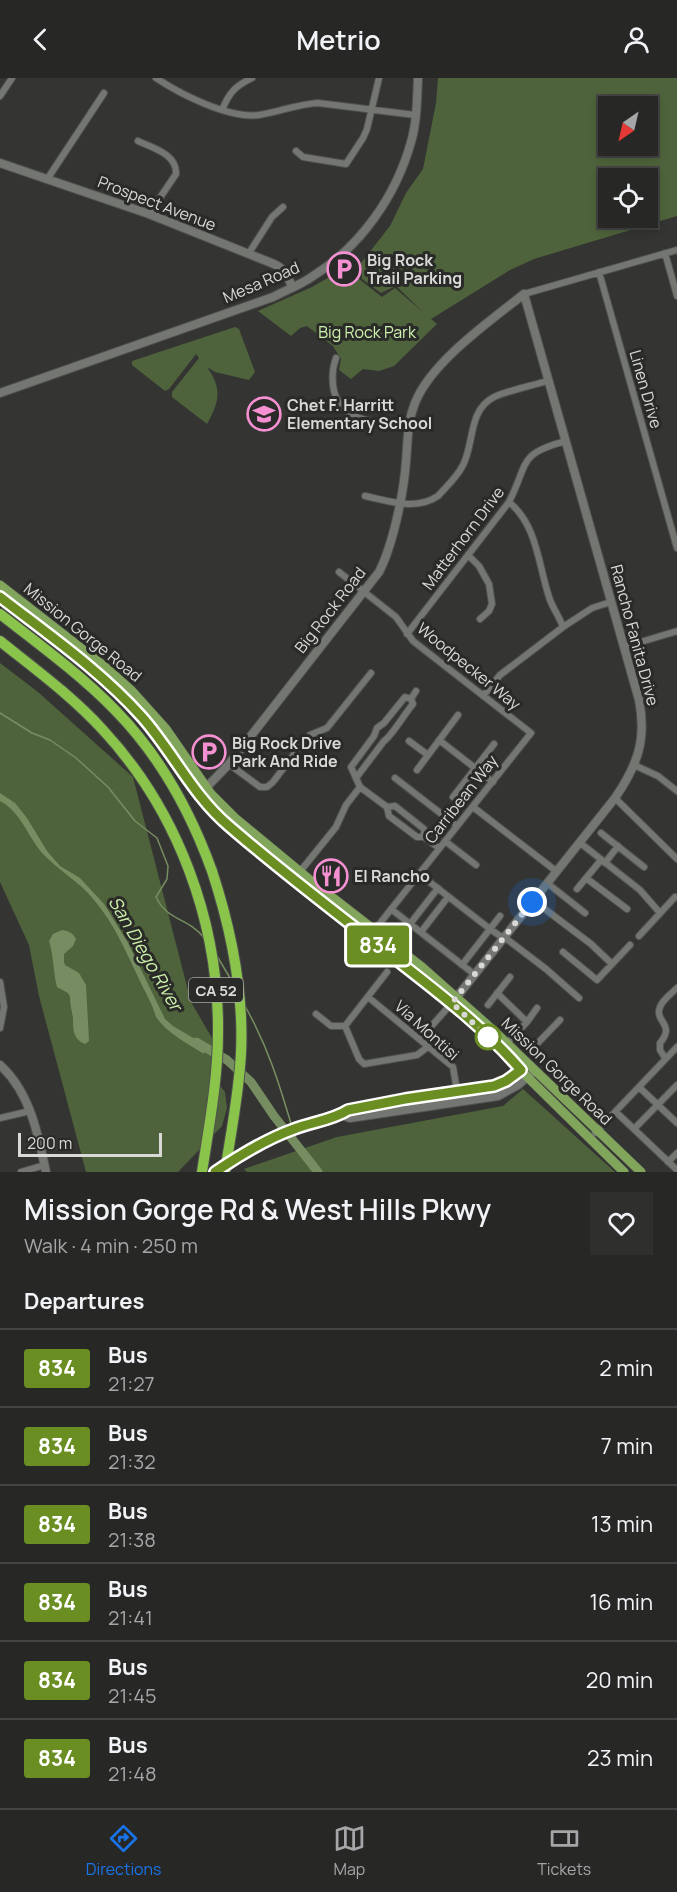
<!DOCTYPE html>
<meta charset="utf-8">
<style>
:root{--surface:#272826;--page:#2f302e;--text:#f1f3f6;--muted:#a4a6a7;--line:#434443;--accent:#1a73e8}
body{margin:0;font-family:Manrope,sans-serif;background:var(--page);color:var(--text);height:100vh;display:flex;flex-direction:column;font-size:22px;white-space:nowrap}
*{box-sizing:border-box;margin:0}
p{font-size:20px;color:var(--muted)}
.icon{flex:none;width:33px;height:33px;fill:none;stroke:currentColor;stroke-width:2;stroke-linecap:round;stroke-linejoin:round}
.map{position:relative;height:1094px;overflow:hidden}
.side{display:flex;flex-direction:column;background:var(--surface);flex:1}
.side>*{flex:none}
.badge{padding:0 12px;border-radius:4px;font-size:21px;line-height:39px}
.needle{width:39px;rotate:214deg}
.buttons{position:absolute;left:598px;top:18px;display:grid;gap:12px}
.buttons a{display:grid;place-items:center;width:60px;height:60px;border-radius:0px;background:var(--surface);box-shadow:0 3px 9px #0003,0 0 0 2px var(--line);font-size:30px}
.scale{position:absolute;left:18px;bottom:15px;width:144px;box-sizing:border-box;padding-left:6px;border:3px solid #d9dad8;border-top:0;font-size:16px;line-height:21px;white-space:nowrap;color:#d9dad8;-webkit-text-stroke:4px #2a2b28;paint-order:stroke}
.you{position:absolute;width:30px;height:30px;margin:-15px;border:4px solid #fff;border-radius:50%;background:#1a73e8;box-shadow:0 0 0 9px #1a73e833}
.map>.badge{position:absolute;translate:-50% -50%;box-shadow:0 0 0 3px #fff}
h2{padding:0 24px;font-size:22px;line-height:54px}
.round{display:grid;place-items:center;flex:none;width:63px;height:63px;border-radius:0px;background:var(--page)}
.headline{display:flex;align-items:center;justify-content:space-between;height:102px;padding:0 24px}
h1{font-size:28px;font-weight:600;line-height:45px}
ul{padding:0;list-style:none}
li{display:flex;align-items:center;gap:18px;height:78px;padding:0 24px;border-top:2px solid var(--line)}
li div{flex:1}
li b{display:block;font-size:22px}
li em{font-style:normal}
li .badge{min-width:66px;font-weight:700;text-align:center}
header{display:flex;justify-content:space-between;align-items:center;height:78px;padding:0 24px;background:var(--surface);font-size:27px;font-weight:600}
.menu{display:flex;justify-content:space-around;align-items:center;height:84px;border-top:2px solid var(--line);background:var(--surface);font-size:16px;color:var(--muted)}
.menu a{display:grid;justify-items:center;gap:3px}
.menu .selected{color:var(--accent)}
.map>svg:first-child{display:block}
.green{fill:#4e633b;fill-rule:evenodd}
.water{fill:#768d61}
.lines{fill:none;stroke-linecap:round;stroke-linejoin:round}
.stream{stroke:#768d61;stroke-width:1.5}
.river{stroke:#768d61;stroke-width:9}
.street-casing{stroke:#50524f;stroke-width:8}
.secondary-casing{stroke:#50524f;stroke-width:10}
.primary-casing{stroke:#50524f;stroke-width:10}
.highway-casing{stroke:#50524f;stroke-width:12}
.street{stroke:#747672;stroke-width:6}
.secondary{stroke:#747672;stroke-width:8}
.primary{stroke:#81a55b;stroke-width:9}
.highway{stroke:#8ac44b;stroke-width:10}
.highway-bridge-casing{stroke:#50524f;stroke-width:12;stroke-linecap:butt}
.highway-bridge{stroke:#8ac44b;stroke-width:10}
.line-casing{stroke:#fff;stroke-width:14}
.line{stroke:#6b8e23;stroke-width:9}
.walk{stroke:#d9dad8;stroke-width:6;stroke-dasharray:0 10.8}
.stop-dot{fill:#fff;stroke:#6b8e23;stroke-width:3}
.labels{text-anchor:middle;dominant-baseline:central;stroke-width:6;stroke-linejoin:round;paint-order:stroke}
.shield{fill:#2a2b28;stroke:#a4a6a3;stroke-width:1.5}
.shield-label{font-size:15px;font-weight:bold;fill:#d9dad8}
.street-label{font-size:16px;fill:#d9dad8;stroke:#2a2b28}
.poi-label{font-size:16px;font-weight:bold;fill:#d9dad8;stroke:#2a2b28;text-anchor:start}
.park-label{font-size:16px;fill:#cdf2ad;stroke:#2a2b28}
.water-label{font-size:18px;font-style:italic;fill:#caefaa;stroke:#2a2b28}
</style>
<header><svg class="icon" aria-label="back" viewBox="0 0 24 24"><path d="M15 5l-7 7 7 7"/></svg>Metrio<svg class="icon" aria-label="person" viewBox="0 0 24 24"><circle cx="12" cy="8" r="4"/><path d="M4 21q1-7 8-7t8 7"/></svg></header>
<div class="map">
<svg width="677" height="1094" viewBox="0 0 677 1094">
<rect width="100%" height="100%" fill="#343532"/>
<path class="green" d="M438,0H677V138L534,181L510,192L431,241L437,246L394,288L379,293L363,291L351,301L339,292L341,281L333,268L307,248L300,250L291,258L258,233L312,209L345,190L382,219L395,210L424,235L396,208L381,215L362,201L361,185L390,148L406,115L423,91L436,25ZM609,28H648V68H609ZM609,100H648V140H609Z
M235,249L239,251L255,294L249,302L215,294L207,289C222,310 220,323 207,346L172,319V314L199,280L196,276L169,311L165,313L132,287V283Z
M0,585L38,614L133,699L191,924L212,960L214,1000L225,1014L227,1030L222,1048L178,1094H86L39,918L29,867L0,804Z
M523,1011L615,1094H247L244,1091L337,1059L503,1028Z"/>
<path class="water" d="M0,715L15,725L27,740L47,773L60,788L80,800L104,826L128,865L165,941L173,948L205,967L204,976C187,965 168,956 156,939C152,925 145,914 139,901C126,874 114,845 94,822C80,804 59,793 43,776C28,759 21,734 0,723Z
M62,852C69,853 73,855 76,861L73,868L64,876V884L65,887L79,895L86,907L89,963L85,966C73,961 73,952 73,940C72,933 70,927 70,919L68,915L57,909C53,894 54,879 49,863L53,856Z"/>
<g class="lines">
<path class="stream" d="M0,635L32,655L50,662L76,680L108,709L135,743L157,760L168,788L167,801L156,819C167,843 189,840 204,860
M217,878L233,905
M245,928C268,969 279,1005 292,1049
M294,1054L298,1068"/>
<path class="river" d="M196,964L227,982L251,1004L274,1038L318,1094"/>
<g class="street-casing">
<path id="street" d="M156,0C180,16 229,41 259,37C279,34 298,26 318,25L415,37
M0,18L12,0
M222,32C229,15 235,8 252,0
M138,63C153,70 177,76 176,96L149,136
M296,73L303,79L346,86L363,60L367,51L379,0
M48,100L104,15
M249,175L272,139L283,129
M665,175L677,218
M599,194L677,470
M524,216L677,172
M336,280C335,284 333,289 333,293C328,344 372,345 408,347
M365,418C389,423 416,433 438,418C446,409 456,400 462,389C475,367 467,333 494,319C509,312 531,308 547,303
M509,424C537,447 538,485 549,519C552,529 559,538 563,549
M468,477L479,488L489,506L492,526L489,533L480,541
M339,494L396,539L413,563L531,655L373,854
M407,556L509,424C529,385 517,376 566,363
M624,569L677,553
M483,618L500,597L563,549L592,530L611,524
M411,621L405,619L384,645L377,650L374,658L351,689L360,709L387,729L389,738L417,759H424L439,770
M439,662L493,704
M409,663L428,677
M229,686L260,709H267L273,704L304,663L310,657L327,650L371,595
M634,687L658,698L677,713
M417,692L458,637
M356,700L384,663C392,658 405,635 413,626L411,621L416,613
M395,700L457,748
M453,719L494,666
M615,720L677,781
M387,729L395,728L424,751V759
M473,729L556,793
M601,755L644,789
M445,763L476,787
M579,764L640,812L660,835
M605,785L618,768
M298,796L336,749L346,727L360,709
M586,800L627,831
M427,802L490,851L500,838
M547,805L585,835
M577,811L601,782
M533,822L591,866L612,886
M391,831L474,896
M410,846L438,810
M421,854L448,819
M639,858L675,819
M504,859L546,891L579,920
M563,874L597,902L630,867
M462,887L490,851L503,860
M387,894L345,948L359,981L364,986L417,977L429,968
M0,904L4,929L0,950
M497,915L527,944
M368,919L453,989L457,1013
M488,927L510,899
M316,936L331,948H345
M514,958L531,972L560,942
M420,961L452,925
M507,965L527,944L537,930
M665,980L660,972V965C676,946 654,944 660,929C662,922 672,915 677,910
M640,1010L677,1045
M616,1034L677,1092
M0,1040L30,1033
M634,1051L677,1007
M595,1055L677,969
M668,1084L677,1075
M21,1094L45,1087"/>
</g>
<g class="secondary-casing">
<path id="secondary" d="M0,85L149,136L274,186C285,191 288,198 292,209
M0,315L273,219C286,212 301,207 313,198C361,168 396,118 411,64C417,44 417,21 418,0
M202,714L229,686L379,494C393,467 404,414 406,383C408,363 407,344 415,325C431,284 490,243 524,216L639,622C647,662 637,688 615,720L452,925
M0,987C30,1014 38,1056 46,1094
M341,1037L350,1040L498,1018L518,1007L532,995
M215,1094C240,1077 266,1061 294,1051C312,1044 333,1042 348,1032L405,1021L494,1008L506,1003L525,989"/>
</g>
<g class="primary-casing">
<path id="primary" d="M0,507L104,588L131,612L166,651L211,716L235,740L310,802L422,889L493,952L641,1094
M0,519L98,595L121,616L158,657L205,724L228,747L299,805L452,925L624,1094"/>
</g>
<g class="highway-casing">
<path id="highway" d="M0,536C40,567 81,597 116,633C159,677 191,735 212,793
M0,563C35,591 72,618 103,652C178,733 219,844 218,954C218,1001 209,1048 202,1094"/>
</g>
<use href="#street" class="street"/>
<use href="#secondary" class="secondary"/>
<use href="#primary" class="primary"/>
<use href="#highway" class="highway"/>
<g class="highway-bridge-casing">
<path id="highway-bridge" d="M212,793C231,851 244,913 241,975C239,1015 231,1054 225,1094"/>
</g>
<use href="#highway-bridge" class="highway-bridge"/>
</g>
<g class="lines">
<g class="line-casing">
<path id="line" d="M0,519C49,557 101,593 142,639C173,674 193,718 229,748C281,793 335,834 389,876C435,912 482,947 521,992L506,1003L494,1008L405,1021L348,1032C333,1042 312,1044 294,1051C266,1061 240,1077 215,1094"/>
</g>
<use href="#line" class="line"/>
<path class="walk" d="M488,959L452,925L532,824"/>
</g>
<defs>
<g id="parking-ring" transform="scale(1.725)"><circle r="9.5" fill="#2a2b28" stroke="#f591d2" stroke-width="1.5"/><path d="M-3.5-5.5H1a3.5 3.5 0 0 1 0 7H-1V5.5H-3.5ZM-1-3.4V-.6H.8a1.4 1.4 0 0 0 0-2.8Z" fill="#f591d2"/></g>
<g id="school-ring" transform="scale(1.725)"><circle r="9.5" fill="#2a2b28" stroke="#f591d2" stroke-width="1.5"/><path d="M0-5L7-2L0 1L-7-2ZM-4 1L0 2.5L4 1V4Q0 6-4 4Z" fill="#f591d2"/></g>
<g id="restaurant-ring" transform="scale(1.725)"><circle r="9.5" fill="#2a2b28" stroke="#f591d2" stroke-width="1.5"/><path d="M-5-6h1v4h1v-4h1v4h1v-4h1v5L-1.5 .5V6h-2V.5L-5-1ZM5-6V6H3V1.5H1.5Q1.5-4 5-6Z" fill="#f591d2"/></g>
</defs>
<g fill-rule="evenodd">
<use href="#parking-ring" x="344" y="191"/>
<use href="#school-ring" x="264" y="336"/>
<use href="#parking-ring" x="209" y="674"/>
<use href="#restaurant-ring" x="331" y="798"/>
</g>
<circle class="stop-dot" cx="488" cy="959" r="12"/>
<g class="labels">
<rect class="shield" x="189" y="900" width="54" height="24" rx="4.5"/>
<g class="shield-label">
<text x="216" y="912">CA 52</text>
</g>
<g class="street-label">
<text transform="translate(157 125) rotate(21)">Prospect Avenue</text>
<text transform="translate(261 204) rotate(-23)">Mesa Road</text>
<text transform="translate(646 311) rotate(74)">Linen Drive</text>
<text transform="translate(463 460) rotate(-53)">Matterhorn Drive</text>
<text transform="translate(330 532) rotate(-52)">Big Rock Road</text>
<text transform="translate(83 554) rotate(39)">Mission Gorge Road</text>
<text transform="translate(635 557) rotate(75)">Rancho Fanita Drive</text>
<text transform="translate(469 588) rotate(39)">Woodpecker Way</text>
<text transform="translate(461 721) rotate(-52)">Carribean Way</text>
<text transform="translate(427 952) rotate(42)">Via Montisi</text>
<text transform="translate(557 993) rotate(44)">Mission Gorge Road</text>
</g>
<g class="poi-label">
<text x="367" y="182">Big Rock<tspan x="367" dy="18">Trail Parking</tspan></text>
<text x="287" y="327">Chet F. Harritt<tspan x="287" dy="18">Elementary School</tspan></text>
<text x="232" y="665">Big Rock Drive<tspan x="232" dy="18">Park And Ride</tspan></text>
<text x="354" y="798">El Rancho</text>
</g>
<g class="park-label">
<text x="367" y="254">Big Rock Park</text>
</g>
<g class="water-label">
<text transform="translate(146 875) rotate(60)">San Diego River</text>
</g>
</g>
</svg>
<div class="buttons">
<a><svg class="needle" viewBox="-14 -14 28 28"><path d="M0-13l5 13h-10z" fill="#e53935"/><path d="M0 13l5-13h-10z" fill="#a4a6a7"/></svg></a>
<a><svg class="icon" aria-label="locate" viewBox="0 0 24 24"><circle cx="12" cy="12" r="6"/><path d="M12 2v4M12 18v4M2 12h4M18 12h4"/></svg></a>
</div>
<div class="scale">200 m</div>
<div class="you" style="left:532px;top:824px"></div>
<b class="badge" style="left:378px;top:867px;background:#6b8e23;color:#fff">834</b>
</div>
<section class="side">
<div class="headline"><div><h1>Mission Gorge Rd &amp; West Hills Pkwy</h1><p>Walk · 4 min · 250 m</p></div><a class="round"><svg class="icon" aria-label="heart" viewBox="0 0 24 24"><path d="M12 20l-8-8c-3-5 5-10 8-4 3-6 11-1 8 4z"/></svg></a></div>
<h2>Departures</h2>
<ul>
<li><span class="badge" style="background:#6b8e23;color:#fff">834</span><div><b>Bus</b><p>21:27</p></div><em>2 min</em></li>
<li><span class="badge" style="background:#6b8e23;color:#fff">834</span><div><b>Bus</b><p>21:32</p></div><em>7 min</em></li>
<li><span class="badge" style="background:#6b8e23;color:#fff">834</span><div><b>Bus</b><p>21:38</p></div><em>13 min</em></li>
<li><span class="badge" style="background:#6b8e23;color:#fff">834</span><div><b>Bus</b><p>21:41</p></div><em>16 min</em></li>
<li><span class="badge" style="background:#6b8e23;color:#fff">834</span><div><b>Bus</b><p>21:45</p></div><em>20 min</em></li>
<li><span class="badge" style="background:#6b8e23;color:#fff">834</span><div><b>Bus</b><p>21:48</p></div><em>23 min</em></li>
</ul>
</section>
<nav class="menu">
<a class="selected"><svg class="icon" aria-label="directions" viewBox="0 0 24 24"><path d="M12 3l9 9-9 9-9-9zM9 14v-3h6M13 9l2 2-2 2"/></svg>Directions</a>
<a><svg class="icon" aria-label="map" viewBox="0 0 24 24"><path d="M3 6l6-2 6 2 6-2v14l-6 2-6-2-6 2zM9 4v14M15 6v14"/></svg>Map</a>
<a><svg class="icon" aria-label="tickets" viewBox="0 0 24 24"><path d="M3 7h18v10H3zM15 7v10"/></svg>Tickets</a>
</nav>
